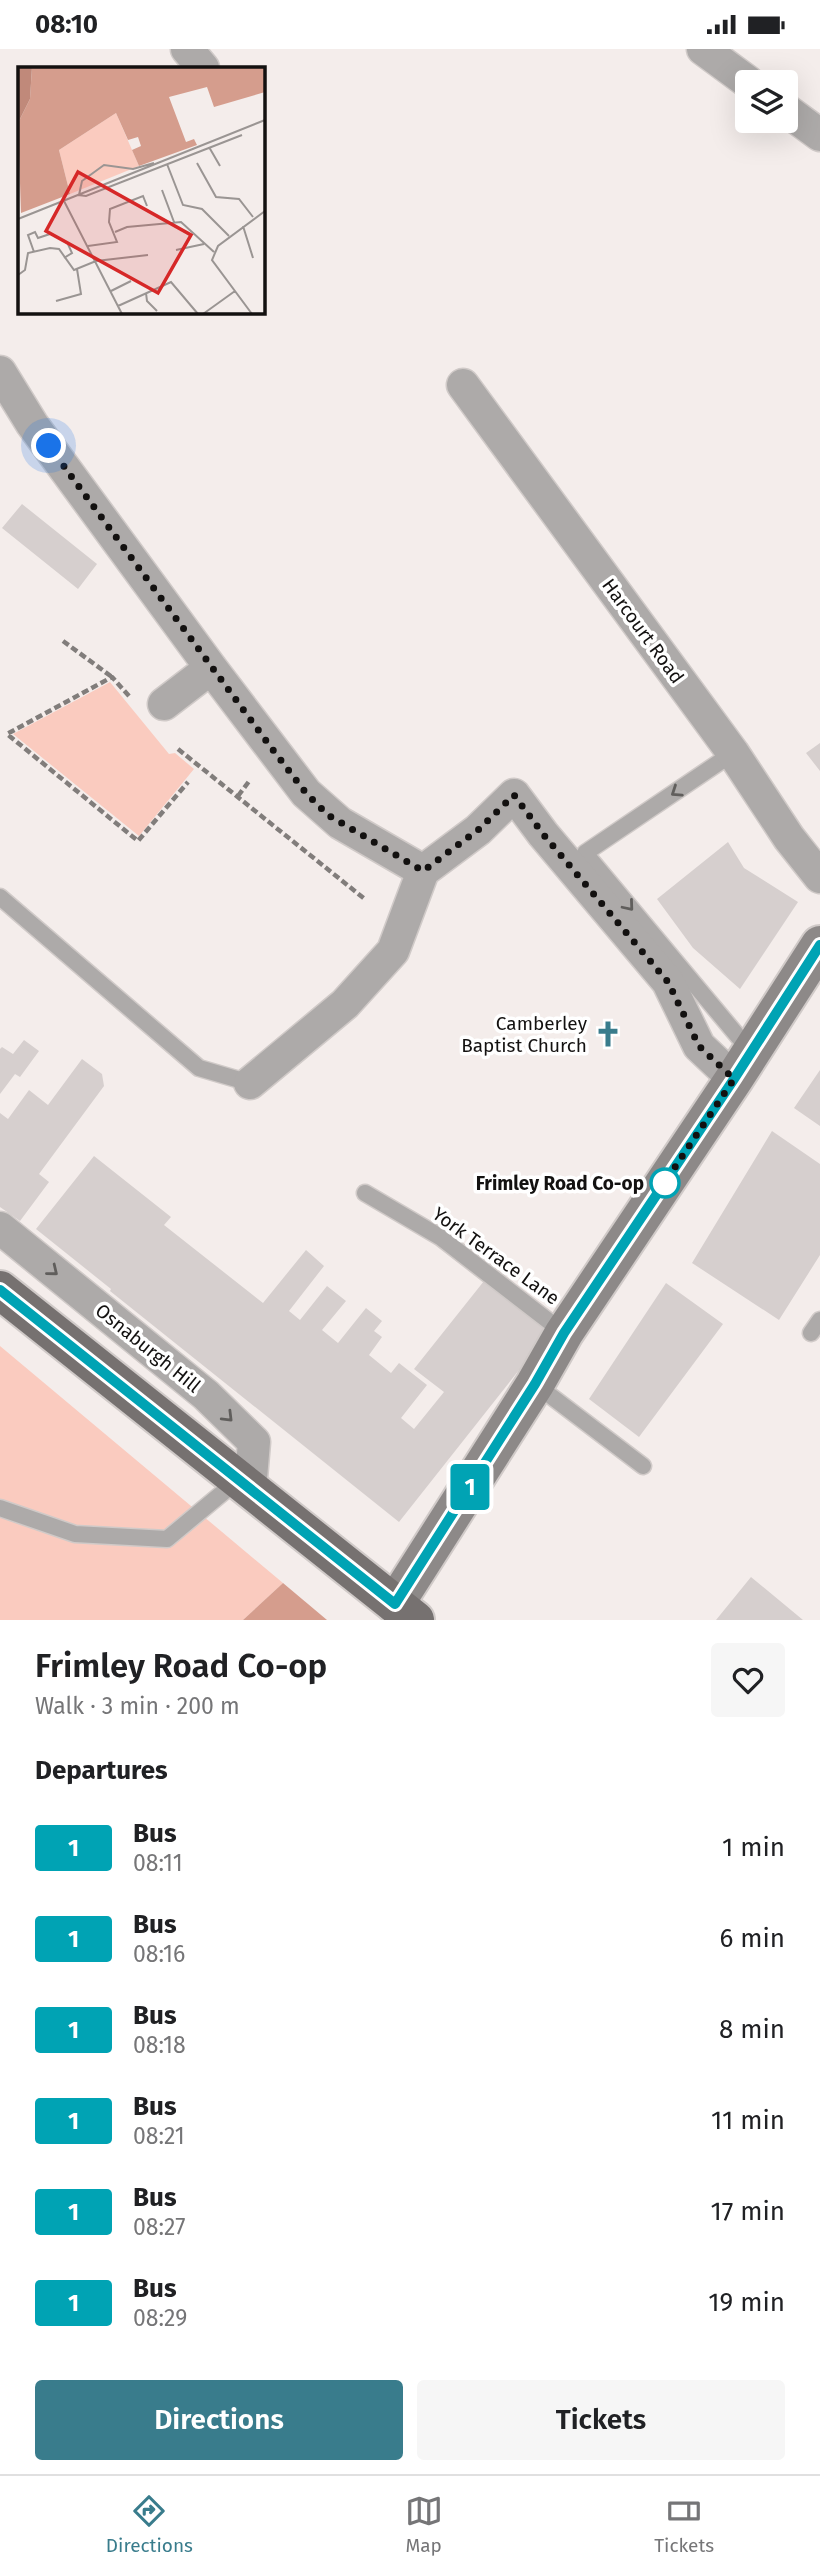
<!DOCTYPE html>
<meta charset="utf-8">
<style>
:root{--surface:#fff;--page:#f6f6f6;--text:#202124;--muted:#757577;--line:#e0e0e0;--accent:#397c8c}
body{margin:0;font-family:"Fira Sans",sans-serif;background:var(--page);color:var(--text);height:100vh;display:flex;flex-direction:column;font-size:26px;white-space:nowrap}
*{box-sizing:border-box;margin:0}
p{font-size:23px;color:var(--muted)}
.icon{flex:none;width:38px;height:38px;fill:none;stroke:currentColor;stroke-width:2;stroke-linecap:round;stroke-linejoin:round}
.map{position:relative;height:1571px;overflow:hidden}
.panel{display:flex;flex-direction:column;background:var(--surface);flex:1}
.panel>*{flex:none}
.badge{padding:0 14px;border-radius:5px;font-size:24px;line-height:46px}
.buttons{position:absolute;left:735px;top:21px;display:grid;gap:14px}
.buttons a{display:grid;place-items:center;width:63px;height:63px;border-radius:7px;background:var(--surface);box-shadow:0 7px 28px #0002;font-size:35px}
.you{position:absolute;width:35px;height:35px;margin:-18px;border:5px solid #fff;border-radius:50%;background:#1a73e8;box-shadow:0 0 0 10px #1a73e833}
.map>.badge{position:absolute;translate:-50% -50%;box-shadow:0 0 0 4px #fff}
h2{padding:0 35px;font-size:26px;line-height:63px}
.round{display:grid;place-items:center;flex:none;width:74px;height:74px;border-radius:7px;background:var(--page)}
.headline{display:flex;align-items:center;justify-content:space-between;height:119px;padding:0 35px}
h1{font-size:33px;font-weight:600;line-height:52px}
.action{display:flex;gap:14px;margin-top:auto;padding:14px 35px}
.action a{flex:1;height:80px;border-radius:7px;background:var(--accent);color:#fff;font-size:28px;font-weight:600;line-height:80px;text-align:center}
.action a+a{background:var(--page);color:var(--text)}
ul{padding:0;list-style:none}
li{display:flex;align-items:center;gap:21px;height:91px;padding:0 35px}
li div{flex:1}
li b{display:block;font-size:26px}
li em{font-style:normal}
li .badge{min-width:77px;font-weight:700;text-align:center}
.status{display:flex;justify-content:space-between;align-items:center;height:49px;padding:0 35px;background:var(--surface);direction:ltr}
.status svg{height:19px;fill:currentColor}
.menu{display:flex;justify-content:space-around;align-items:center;height:98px;border-top:2px solid var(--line);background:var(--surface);font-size:19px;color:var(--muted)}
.menu a{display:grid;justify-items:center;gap:4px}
.menu .active{color:var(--accent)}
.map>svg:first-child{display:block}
.green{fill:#facbbf}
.forest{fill:#d59d8d}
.building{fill:#d6cfce}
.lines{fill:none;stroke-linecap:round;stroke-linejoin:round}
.lane-casing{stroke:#d0cac8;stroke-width:19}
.street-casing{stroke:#d0cac8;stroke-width:35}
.secondary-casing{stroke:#d0cac8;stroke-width:42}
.primary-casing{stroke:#d0cac8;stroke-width:42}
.path{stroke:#817d7b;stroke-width:4.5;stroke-dasharray:7 3.5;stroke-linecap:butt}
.lane{stroke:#adaaa9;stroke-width:16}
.street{stroke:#adaaa9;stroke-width:32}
.secondary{stroke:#8d8988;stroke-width:38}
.primary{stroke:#767170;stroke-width:38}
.oneway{stroke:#605e5c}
.line-casing{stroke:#fff;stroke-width:16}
.line{stroke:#00a3b4;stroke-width:10}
.walk{stroke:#131110;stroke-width:7;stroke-dasharray:0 12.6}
.stop-dot{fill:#fff;stroke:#00a3b4;stroke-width:3.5}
.labels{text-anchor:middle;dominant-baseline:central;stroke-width:7;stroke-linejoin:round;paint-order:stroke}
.street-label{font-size:19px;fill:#131110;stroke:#fff}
.poi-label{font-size:19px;fill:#131110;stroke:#fff;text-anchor:end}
.stop-label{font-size:19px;font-weight:bold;fill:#131110;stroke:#fff;text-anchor:end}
.inset-road{fill:none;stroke:#9a9593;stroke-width:2}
.view{fill:#d62828;fill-opacity:0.15;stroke:#d62828;stroke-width:3.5}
.inset-edge{fill:none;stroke:#131110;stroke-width:3.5}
</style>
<div class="status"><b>08:10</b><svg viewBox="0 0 49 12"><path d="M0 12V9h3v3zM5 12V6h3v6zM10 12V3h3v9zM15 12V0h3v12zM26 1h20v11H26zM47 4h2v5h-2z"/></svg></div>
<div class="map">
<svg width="820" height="1571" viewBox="0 0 820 1571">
<rect width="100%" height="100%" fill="#f4edeb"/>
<path class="green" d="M110,633L169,705L175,704L194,720L139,787L13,685Z
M0,1297L283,1534L243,1571H0Z"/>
<path class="forest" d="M283,1534L327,1571H243Z"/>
<path class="building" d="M22,455L97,515L78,540L2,479Z
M820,694V722L806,704Z
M728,793L744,819L798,853L740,940L693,899L657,850Z
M24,991L39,1002L20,1028L15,1025L0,1045V1000L2,998L13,1005Z
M82,1010L102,1025L104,1037L39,1125L49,1133L20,1172L0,1158V1064L8,1070L29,1041L48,1056Z
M820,1021V1077L794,1059Z
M772,1082L820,1115V1206L779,1271L692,1214Z
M94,1107L171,1168L164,1176L263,1254L306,1201L324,1217L289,1262L300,1271L327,1237L346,1252L322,1281L338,1294L366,1259L382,1272L374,1282L382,1288L369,1306L391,1324L399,1314L427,1336L401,1369L414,1380L444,1343L414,1320L484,1232L549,1283L399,1473L110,1242L111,1240L36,1180Z
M666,1234L723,1275L639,1388L589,1350Z
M751,1528L803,1571H716Z"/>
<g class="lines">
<g class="lane-casing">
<path id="lane" d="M733,704L585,804L751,1003
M0,848L199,1019L250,1034
M365,1144L440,1188L564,1284
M811,1284L820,1271
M535,1335L643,1417
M0,1459L75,1485L167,1490L238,1431"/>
</g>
<g class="street-casing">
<path id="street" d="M187,0L203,19
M703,0L748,33
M786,61L820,86
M0,323L32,375L211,619L306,744L340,774L423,822
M463,336L733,704L789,789L820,828
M164,655L211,619
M250,1034L345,955L393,902L423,822L478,781L514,746L543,785L668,933L699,997L734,1030
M0,1179L206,1346L254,1393L250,1441"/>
</g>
<g class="secondary-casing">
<path id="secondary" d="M395,1555L535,1335L564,1284L734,1030L820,896"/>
</g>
<g class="primary-casing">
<path id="primary" d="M0,1241L415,1571"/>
</g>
<path class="path" d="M63,592L112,628
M129,647L112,628L7,685L138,792L188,733
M178,700L366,851
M238,747L250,731"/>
<use href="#lane" class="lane"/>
<use href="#street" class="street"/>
<use href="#secondary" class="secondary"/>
<use href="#primary" class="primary"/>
</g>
<defs><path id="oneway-chevron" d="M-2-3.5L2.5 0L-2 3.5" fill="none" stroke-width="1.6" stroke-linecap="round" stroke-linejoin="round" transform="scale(1.75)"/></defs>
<g class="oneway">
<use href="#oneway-chevron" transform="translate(676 743) rotate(146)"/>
<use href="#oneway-chevron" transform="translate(629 857) rotate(50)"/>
<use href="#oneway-chevron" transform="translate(53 1222) rotate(39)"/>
<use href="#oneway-chevron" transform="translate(228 1368) rotate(45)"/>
</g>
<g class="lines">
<g class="line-casing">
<path id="line" d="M0,1241L395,1555L535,1335L564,1284L734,1030L820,896"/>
</g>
<use href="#line" class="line"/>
<path class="walk" d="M49,397L273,701L306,744L328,766L423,822L478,781L514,746L543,785L668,933L699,997L734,1030L657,1145L665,1134"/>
</g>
<defs>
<g id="church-bare" transform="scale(2.1)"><path d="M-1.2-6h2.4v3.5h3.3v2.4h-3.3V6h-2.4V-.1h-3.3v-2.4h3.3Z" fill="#397c8c" stroke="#fff" stroke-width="2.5" paint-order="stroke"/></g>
</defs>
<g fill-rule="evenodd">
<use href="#church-bare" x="608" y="985"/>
</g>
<circle class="stop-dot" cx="665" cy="1134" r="14"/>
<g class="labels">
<g class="street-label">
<text transform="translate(643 582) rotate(54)">Harcourt Road</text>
<text transform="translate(496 1207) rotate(36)">York Terrace Lane</text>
<text transform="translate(148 1299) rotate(39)">Osnaburgh Hill</text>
</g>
<g class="poi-label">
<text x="587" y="974">Camberley<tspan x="587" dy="22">Baptist Church</tspan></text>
</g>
<g class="stop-label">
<text x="644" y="1134">Frimley Road Co-op</text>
</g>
</g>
<g transform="translate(18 18)">
<rect width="247" height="247" fill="#f4edeb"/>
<path d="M98,46L121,99L52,127L41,83Z" fill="#facbbf"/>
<path d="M14,0H247V25L196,40L189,20L151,30L168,75L176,72L179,78L121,99L114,83L123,79L120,70L110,73L98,46L41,83L52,127L3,146L0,56L12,32Z" fill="#d59d8d"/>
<path d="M0,0H14L12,32L0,56Z" fill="#c0897a"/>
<path class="inset-road" d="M191,80L202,99M179,96L198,130L221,132L235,150M149,97L165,138L184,142L211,169M144,123L156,155M60,128L68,129L224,68M61,128L64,114L86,98L115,102L136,96M46,134L104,247M0,152L247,53M225,159L235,191M97,165L109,160L163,155L196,185M70,179L99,175L91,155L92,142L125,129L129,139M158,183L186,177M16,185L10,168L17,165L20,171L32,167M46,191L54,186L49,175M0,208L7,203L10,186L32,181L41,182L56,203L78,194L130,188M93,224L113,214M128,226L129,234L139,244M38,234L63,227L59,202M100,239L153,215L180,247M185,247L217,224M234,247L194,193L200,179L247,144"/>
<path class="view" d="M60,105L173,168L140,226L28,164Z"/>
<rect width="247" height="247" class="inset-edge"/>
</g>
</svg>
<div class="buttons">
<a><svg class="icon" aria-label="layers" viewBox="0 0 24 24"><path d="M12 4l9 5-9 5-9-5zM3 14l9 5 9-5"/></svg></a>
</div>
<div class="you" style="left:49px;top:397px"></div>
<b class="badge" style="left:470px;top:1438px;background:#00a3b4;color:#fff">1</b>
</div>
<section class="panel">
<div class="headline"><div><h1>Frimley Road Co-op</h1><p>Walk · 3 min · 200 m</p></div><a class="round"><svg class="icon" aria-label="heart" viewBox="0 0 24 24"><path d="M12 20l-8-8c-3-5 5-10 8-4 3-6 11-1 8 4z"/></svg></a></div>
<h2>Departures</h2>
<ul>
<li><span class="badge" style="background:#00a3b4;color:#fff">1</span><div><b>Bus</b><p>08:11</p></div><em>1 min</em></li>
<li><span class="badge" style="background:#00a3b4;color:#fff">1</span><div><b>Bus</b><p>08:16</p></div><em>6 min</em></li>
<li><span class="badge" style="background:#00a3b4;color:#fff">1</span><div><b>Bus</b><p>08:18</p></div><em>8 min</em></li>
<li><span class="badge" style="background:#00a3b4;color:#fff">1</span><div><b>Bus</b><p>08:21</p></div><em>11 min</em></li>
<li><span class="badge" style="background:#00a3b4;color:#fff">1</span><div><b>Bus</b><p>08:27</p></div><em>17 min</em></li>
<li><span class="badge" style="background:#00a3b4;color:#fff">1</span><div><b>Bus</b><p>08:29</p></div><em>19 min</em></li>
</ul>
<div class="action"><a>Directions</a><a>Tickets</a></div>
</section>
<nav class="menu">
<a class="active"><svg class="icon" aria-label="directions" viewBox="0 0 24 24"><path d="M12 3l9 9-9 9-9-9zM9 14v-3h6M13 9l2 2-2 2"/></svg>Directions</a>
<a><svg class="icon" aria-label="map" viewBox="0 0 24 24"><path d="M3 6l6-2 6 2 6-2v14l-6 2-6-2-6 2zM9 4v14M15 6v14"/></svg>Map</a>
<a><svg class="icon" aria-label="tickets" viewBox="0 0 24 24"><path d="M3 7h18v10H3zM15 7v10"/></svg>Tickets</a>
</nav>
